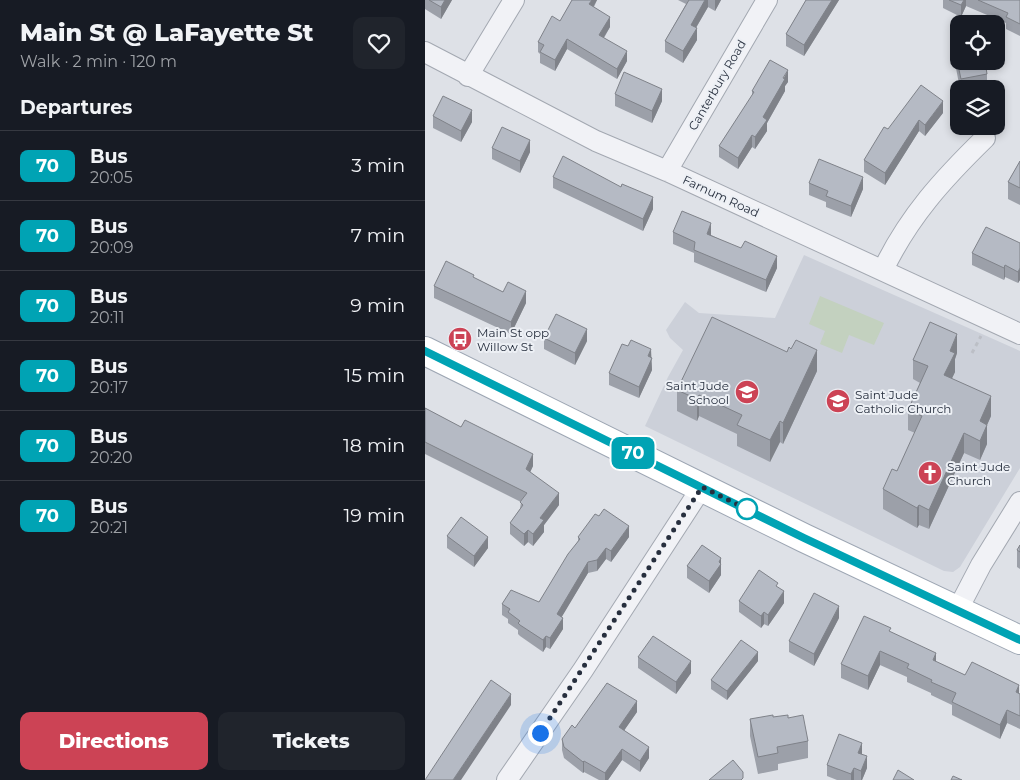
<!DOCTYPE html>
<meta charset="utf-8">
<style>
:root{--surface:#171b24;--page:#20242c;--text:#f1f3f6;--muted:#9ea1a6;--line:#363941;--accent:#cc4355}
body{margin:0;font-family:Montserrat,sans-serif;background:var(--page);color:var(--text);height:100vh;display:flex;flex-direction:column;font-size:19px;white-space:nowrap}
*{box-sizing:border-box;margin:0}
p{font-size:16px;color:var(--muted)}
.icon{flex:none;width:28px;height:28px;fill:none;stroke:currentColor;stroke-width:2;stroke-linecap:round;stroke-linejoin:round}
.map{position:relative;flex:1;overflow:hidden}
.details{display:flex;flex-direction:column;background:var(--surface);width:425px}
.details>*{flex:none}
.badge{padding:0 10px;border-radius:8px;font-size:18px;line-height:32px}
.tools{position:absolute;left:525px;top:15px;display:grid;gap:10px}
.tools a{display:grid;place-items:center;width:55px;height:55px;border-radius:10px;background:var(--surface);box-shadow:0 2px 8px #0003;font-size:25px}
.you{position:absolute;width:25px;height:25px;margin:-12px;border:4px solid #fff;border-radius:50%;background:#1a73e8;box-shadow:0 0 0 8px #1a73e833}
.map>.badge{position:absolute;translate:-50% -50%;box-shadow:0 0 0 2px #fff}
h2{padding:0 20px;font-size:19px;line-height:45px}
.round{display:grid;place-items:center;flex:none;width:52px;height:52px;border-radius:10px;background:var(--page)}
.overview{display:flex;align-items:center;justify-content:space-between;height:85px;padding:0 20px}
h1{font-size:24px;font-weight:800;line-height:38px}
.action{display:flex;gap:10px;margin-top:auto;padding:10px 20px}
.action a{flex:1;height:58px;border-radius:10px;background:var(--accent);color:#fff;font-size:20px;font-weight:800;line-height:58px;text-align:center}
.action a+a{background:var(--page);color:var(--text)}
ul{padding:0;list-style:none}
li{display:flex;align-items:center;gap:15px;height:70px;padding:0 20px;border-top:1px solid var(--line)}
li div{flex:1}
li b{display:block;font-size:19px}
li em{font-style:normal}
li .badge{min-width:55px;font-weight:700;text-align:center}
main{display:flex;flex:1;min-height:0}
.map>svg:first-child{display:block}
.built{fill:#ccd0d9}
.green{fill:#c3d1bf}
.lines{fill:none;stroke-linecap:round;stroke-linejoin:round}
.street-casing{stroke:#a3a8b1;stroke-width:22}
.primary-casing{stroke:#9da6b3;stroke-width:30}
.path{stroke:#bcbfc6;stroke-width:3;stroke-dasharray:4 4;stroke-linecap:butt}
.street{stroke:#f1f2f6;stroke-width:20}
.primary{stroke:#fff;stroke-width:28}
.wall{fill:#9ca0a9}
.shaded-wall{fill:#7f8289}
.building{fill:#b5bac4;stroke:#7f8289}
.line-casing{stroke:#fff;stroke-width:11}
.line{stroke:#00a3b4;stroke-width:8}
.walk{stroke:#272f3e;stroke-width:5;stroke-dasharray:0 9}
.stop-dot{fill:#fff;stroke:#00a3b4;stroke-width:2.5}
.labels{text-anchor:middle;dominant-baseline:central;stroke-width:4;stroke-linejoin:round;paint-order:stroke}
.street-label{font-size:12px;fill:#272f3e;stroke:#edf0f5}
.poi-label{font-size:12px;fill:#272f3e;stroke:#edf0f5;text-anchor:start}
</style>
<main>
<section class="details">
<div class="overview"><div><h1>Main St @ LaFayette St</h1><p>Walk · 2 min · 120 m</p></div><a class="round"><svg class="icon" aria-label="heart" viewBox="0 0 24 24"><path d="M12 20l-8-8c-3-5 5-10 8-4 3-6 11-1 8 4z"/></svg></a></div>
<h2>Departures</h2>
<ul>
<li><span class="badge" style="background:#00a3b4;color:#fff">70</span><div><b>Bus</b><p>20:05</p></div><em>3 min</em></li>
<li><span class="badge" style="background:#00a3b4;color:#fff">70</span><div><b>Bus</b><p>20:09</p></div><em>7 min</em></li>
<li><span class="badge" style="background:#00a3b4;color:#fff">70</span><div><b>Bus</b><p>20:11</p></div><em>9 min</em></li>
<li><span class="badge" style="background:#00a3b4;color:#fff">70</span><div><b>Bus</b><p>20:17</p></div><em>15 min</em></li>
<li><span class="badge" style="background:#00a3b4;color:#fff">70</span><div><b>Bus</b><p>20:20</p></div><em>18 min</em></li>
<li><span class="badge" style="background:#00a3b4;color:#fff">70</span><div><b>Bus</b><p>20:21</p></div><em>19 min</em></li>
</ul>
<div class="action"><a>Directions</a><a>Tickets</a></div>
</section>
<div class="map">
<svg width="595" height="780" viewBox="0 0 595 780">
<rect width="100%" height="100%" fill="#dee1e7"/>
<path class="built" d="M379,255L595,351V468L535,567L528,572L519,571L220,426L243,377L258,350L245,338L241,330L260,302L274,313L350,318Z"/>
<path class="green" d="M395,296L459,323L449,345L424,335L417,353L395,344L400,331L384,324Z"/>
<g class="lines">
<g class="street-casing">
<path id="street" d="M0,52L171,141L242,171L595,334
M43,76L89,0
M242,171L342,0
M458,270C484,216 518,179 560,138
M532,611L556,565L595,502
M82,780L158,670L277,487"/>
</g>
<g class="primary-casing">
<path id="primary" d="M0,351L379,538L595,640"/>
</g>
<path class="path" d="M547,353L556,336"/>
<use href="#street" class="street"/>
<use href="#primary" class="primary"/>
</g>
<path class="wall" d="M0,0H27L16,19L0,9Z
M147,0H172L169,7L185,27L179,38L202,61L192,79L142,49L130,71L115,63V54L113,52V42L135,21Z
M253,0H296L290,11L283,7L271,28L272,40L258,63L240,52V41L261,4Z
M381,0H414L379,56L361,46V34Z
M518,0H595V36L581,29V23L541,6L536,17L518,8Z
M530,51L562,74V86L548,89H535L530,63Z
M363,82L360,86V91L342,123V131L330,149L327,147L313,169L294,157V146L327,96V91Z
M190,94L237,101L227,123L190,106Z
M518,113L500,136L494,131L460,185L439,172V160L463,129Z
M8,116L47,122L36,142L8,128Z
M67,148L105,152L95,173L67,159Z
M595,161V205L583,199V182Z
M128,177L228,209L218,231L128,188Z
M384,183L438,189L426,217L401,207V202L384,195Z
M248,232L286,235L352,268L341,292L269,262V253L248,244Z
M595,243V280L593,283L580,277L579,280L547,265V253Z
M49,278L101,303L86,334L9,298V286Z
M119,338L162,341L150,365L119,349Z
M532,353L530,359V372L527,378L566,416L562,425V444L555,460L539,453L504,529L494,525L492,528L458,509V489L472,471L490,433L483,430V410L495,383L488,379V360Z
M226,358L227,370L214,398L184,385V373Z
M392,371L358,444L355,442L345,462L312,446V434L274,416L272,421L252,411V390Z
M0,408L108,466L105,472L134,505L119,525V532L108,546L103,542L99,546L85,534V523L95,509L96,502L0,454Z
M22,536L63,548L49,567L22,548Z
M153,537H204L186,562L181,559L172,571L163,573L136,617L138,629L125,649L121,647L118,652L95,636L93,634V630L83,623V619L77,615V604L114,602L153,541Z
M595,545V569L592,567V550Z
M296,558V575L284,593L262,578V566Z
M353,587L359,603L343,626L339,624L336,628L314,612V601Z
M414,618L389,666L364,652V641Z
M466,632L511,662L540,675L595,694V729L582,723L575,739L527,715V705L506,695V693L482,682V677L455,665L443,690L416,678V664Z
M213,657L266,673L251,694L213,668Z
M333,661L302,700L286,689V680Z
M212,712L199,730L224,758L215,772L197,760L183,780H174L159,772L158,773L139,758L137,750V739L150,728Z
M348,717L363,718L383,741V758L353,764V770L333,774L325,736V719Z
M437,755L442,768L437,780H412L402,776V765Z"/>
<path class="shaded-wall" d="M20,0H27L16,19V7Z
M167,0H172L164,14V4Z
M280,0H283V7L266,36V25Z
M290,0H296L290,11Z
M407,0H414L379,56V45Z
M539,0H541V6L536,17V5Z
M185,17V27L174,45V35Z
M272,28V40L258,63V51Z
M142,39V49L130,71V60Z
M202,51V61L192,79V69Z
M363,70V82L360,86V91L342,123V131L330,149V137L338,117Z
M237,89V101L227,123V111Z
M518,101V113L500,136V125Z
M47,110V122L36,142V131Z
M494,120V131L460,185V173Z
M327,135V147L313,169V158Z
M105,140V152L95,173V161Z
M438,177V189L426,217V206Z
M228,197V209L218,231V219Z
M286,223V235L282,245V234Z
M352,256V268L341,292V280Z
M580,265V277L579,280V268Z
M595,268V280L593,283V272Z
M101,291V303L86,334V322Z
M162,329V341L150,365V353Z
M532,334V353L530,359V372L519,395V375L525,351Z
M226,349L227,370L214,398V387L223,356Z
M392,350V371L358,444V423Z
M274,395V416L272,421V399Z
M566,396V416L555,441V421Z
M355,421V442L345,462V440Z
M562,425V444L555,460V441Z
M539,433V453L504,529V510Z
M108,454V466L101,481V469Z
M134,493V505L119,525V532L108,546V534L115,518Z
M494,505V525L492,528V508Z
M204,526V537L186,562V551Z
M103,530V542L99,546V534Z
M63,537V548L49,567V556Z
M181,548V559L172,571V560Z
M296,558V575L284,593V581Z
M163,562V573L132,625V614Z
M359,591V603L343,626V615Z
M414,606V618L389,666V654Z
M339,612V624L336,628V616Z
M138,618V629L125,649V638Z
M121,636V647L118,652V640Z
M455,651V665L443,690V676Z
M333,652V661L302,700V691Z
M511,653V666L508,660Z
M266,661V673L251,694V682Z
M594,685V699L591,692Z
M86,694V705L36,780H28Z
M212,701V712L194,738V727Z
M582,710V723L575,739V725Z
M437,743V754L433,765V753Z
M224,747V758L215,772V761Z
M197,749V760L183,780H180V773Z
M442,756V768L437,780H436V771Z
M159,761V772L158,773V762Z
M429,768V780H426V774Z"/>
<path class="building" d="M4,0H20L16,7Z
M147,0H167L164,4L185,17L174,35L202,51L192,69L142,39L130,60L115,52L119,45L113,42L127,16L135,21Z
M264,0H280L266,25L272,28L258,51L240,41Z
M381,0H407L379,45L361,34Z
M524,0H539L536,5Z
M553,0H595V24L581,17L583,13Z
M534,50V61H560L562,74L536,79L530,51Z
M345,60L363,70L358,78L360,79L338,117L342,120L330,137L327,135L313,158L294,146L329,92L327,91Z
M199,72L237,89L227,111L190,94Z
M496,85L518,101L500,125L494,120L460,173L439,160L459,127L463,129Z
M18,96L47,110L36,131L8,116Z
M77,127L105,140L95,161L67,148Z
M138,156L196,187L197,184L228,197L218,219L128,177Z
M394,159L438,177L426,206L401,196L403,191L384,183Z
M595,161V188L583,182Z
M257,211L286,223L282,234L316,248L320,241L352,256L341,280L269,250L270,242L248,232Z
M561,227L595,243V268L593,272L580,265L579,268L547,253Z
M21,261L49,275L48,277L78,292L83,282L101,291L86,322L9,286Z
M131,314L162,329L150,353L119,338Z
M287,317L362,352L364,347L366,349L371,340L392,350L358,423L355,421L345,440L312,425L317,415L274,395L272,399L252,390Z
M505,322L532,334L525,351L530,353L519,375L566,396L555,421L562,425L555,441L539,433L504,510L494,505L492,508L458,489L467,469L472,471L497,416L483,410L503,366L488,360Z
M206,340L226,349L223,356L227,358L214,387L184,373L197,344L203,346Z
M0,408L36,427L40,420L108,454L101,469L134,493L115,518L119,520L108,534L103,530L99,534L85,523L98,505L95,502L102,493L0,442Z
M179,509L204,526L186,551L181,548L172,560L163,562L132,614L138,618L125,638L121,636L118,640L95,625L93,623L95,621L83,612L85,609L77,604L86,590L114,602L143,554L155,539L153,537L170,514L174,516Z
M36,517L63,537L49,556L22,536Z
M277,545L296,558L294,562L296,564L284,581L262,566Z
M595,545V552L592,550Z
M334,570L353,583L351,586L359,591L343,615L339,612L336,616L314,601Z
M389,593L414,606L389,654L364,641Z
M439,616L466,628L464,631L511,653L508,660L540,675L547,662L594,685L591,692L595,694V716L582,710L575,725L527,702L531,693L506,682L507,680L482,668L484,664L455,651L443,676L416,664Z
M228,636L266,661L251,682L213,657Z
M316,640L333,652L302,691L286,680Z
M66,680L86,694L28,780H0Z
M182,683L212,701L194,727L224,747L215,761L197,749L180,773L159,761L158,762L139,747L137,739L147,725L150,728Z
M348,715V717L363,715V718L378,715L383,741L352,747L353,753L333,757L325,719Z
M414,734L437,743L433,753L442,756L436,771L429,768L426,774L402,765Z
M308,760L318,772V778L316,780H284Z
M473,770L489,780H468Z
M528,776L537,780H526Z"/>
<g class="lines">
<g class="line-casing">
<path id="line" d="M0,351L379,538L595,640"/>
</g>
<use href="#line" class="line"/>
<path class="walk" d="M115,733L277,487L322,509"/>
</g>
<defs>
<g id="bus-disc" transform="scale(1.25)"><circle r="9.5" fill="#cc4355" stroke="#edf0f5"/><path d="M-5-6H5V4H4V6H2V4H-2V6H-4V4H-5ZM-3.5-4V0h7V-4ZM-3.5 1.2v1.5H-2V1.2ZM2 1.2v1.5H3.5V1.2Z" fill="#fff"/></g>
<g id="school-disc" transform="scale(1.25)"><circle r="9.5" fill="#cc4355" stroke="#edf0f5"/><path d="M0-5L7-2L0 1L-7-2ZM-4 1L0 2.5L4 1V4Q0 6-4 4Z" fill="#fff"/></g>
<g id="church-disc" transform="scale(1.25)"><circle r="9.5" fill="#cc4355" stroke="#edf0f5"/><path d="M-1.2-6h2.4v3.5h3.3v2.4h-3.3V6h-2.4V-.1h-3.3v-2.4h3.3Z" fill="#fff"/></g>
</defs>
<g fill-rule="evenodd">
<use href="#bus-disc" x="35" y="339"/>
<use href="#school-disc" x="322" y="392"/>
<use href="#school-disc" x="413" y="401"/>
<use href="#church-disc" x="505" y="473"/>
</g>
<circle class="stop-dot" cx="322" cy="509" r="10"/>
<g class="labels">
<g class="street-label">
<text transform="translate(292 85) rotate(-60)">Canterbury Road</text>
<text transform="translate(296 196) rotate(25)">Farnum Road</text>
</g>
<g class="poi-label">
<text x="52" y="332">Main St opp<tspan x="52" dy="14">Willow St</tspan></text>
<text x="304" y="385" text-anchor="end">Saint Jude<tspan x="304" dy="14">School</tspan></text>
<text x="430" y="394">Saint Jude<tspan x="430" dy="14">Catholic Church</tspan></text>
<text x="522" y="466">Saint Jude<tspan x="522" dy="14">Church</tspan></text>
</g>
</g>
</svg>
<div class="tools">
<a><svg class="icon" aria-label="locate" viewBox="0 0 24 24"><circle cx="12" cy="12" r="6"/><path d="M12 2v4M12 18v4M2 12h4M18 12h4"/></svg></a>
<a><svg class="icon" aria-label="layers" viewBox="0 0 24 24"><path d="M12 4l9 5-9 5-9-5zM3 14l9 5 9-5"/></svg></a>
</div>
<div class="you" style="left:115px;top:733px"></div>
<b class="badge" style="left:208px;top:453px;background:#00a3b4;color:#fff">70</b>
</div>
</main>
